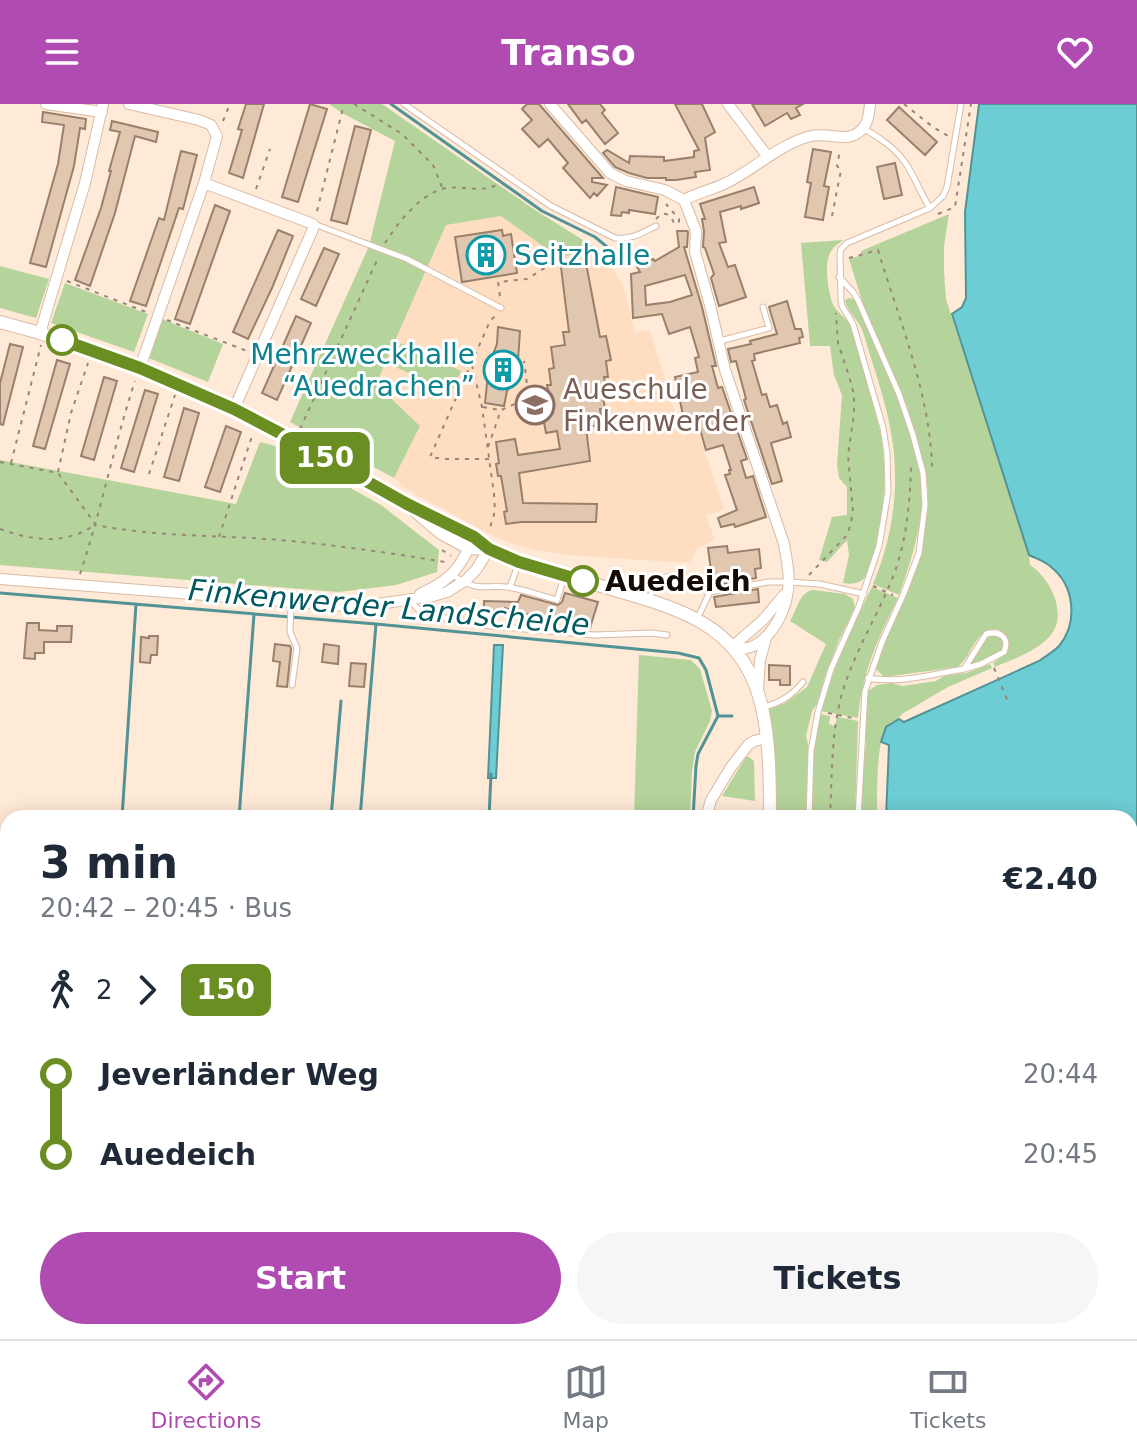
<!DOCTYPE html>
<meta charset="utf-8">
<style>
:root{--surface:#fff;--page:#f6f6f7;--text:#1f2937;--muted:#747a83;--line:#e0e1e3;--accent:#b04bb1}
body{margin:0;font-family:"DejaVu Sans",sans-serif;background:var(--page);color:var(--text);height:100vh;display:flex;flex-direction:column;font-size:30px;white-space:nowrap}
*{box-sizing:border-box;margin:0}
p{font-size:26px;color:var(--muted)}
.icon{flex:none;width:44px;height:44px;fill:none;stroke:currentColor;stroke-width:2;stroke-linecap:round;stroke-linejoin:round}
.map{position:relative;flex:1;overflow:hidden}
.details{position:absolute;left:0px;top:706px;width:1138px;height:530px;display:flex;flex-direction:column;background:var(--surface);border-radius:24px 24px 0 0;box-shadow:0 4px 20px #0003}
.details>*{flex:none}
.badge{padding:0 16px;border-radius:12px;font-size:28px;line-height:52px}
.map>.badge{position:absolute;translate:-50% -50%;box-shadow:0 0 0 4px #fff}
.legs{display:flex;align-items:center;gap:12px;height:88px;padding:0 40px;font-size:26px}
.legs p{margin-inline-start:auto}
.summary{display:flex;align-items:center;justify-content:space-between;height:136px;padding:0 40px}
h1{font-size:44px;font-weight:600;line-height:60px}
.action{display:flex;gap:16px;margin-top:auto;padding:16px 40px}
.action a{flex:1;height:92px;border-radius:48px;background:var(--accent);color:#fff;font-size:32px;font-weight:600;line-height:92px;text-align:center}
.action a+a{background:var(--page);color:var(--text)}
ul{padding:0 40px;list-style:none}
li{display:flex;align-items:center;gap:28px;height:80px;font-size:30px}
li i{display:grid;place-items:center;width:12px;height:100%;margin:0 10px;background:currentColor}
li i::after{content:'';width:20px;height:20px;margin:-10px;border:6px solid;border-radius:50%;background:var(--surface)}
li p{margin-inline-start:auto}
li:first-child i{background:linear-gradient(#0000 50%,currentColor 0)}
li:last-child i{background:linear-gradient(currentColor 50%,#0000 0)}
header{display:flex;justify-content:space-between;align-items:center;height:104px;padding:0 40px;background:var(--accent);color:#fff;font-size:36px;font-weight:600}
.tab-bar{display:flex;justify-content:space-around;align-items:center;height:112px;border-top:2px solid var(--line);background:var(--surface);font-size:22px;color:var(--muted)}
.tab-bar a{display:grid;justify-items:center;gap:4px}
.tab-bar .active{color:var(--accent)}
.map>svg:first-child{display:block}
.built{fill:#ffddc1}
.green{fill:#b5d49b}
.water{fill:#6dcdd4;stroke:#529396;stroke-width:2}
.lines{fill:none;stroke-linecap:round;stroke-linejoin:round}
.stream{stroke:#529396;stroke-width:3}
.building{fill:#e1c7b0;stroke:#99806b;stroke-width:2;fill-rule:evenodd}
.service-casing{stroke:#d7bca6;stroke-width:7}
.minor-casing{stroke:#d7bca6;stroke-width:12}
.tertiary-casing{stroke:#d7bca6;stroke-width:14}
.path{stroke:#978679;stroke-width:2;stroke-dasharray:4 6;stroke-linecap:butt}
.service{stroke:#fff;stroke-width:5}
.minor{stroke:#fff;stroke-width:10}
.tertiary{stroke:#fff;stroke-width:12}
.line-1-casing{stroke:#fff;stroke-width:18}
.line-1{stroke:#6b8e23;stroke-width:12}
.stop-1-dot{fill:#fff;stroke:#6b8e23;stroke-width:4}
.labels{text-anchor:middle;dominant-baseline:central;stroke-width:6;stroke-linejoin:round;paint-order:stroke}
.culture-label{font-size:28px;fill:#0d838f;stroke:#fff;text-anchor:start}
.education-label{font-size:28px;fill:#785e54;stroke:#fff;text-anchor:start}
.stop-label{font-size:28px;font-weight:bold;fill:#140b04;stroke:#fff;text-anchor:start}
.water-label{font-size:30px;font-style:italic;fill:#005a5f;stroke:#fff}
</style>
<header><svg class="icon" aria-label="menu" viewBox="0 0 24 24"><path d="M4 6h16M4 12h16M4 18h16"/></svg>Transo<svg class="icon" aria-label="heart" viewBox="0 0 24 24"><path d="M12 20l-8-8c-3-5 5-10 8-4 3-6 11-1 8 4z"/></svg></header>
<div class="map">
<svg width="1137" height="1235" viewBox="0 0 1137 1235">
<rect width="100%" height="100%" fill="#ffe9d7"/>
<path class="built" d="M501,112L558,153L599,146L623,181L635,229L650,226L682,331L698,327L724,405L706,412L715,436L697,444L690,459L567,451L539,447L517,441L493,432L399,381L400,379L394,374L420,322L376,280L446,121Z"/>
<path class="green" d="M329,0H382L535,106L599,146L558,153L501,112L446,121L376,280L420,322L394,374L290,318L369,142L395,37L342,9Z
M949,110L944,142V168L946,195L1029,451L1030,461C1050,474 1069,511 1050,532C1036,548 1013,555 995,563L993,559L1007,549L1009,536L1000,526C975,522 974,550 958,563L884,573L876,565L877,555L913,468L927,402L928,386L922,356L907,302L863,200L849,155L862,151L861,147Z
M843,136C838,140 833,143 830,149C824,161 828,185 832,198C835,208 846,212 851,222C857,236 861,253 865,269C882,325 890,361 880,420C878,430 877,441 874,451C868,469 866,483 843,479L849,451L847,436L827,458L819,456L832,413L847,411V383L839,374L837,361L842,291L834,271L830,242H810L801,139Z
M0,162L49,175L36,214L0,204Z
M65,179L148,210L134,248L51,219Z
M849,194L854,195C875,241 896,286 911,334C916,351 922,370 922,388C922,424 911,458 899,491L873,480C892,436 899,388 893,341C888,302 874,265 863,228C859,216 847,208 845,196Z
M162,215L223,240L208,278L149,254Z
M401,239L461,267L451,288L391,261Z
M260,338L275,342L381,401L439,446L437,468L396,481L339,488L0,461V356L236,400Z
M872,483L898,494C878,534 862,569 858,614L821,607L841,546Z
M813,486L845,490L853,495L855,504L839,536L826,569L817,600L812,607L806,632L808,640L806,714H776L772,632L769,605L785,599L807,583L826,540L790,517C797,506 799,488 813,486Z
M993,531L998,532L1003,537V544L1001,548L972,561L970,560L985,535Z
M639,551L691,556L700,565L712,607L710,617L695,648L692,668L690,714H634Z
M990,560L992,564L948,583L902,610C898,616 891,617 887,622C876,635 877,695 877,714H859L866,639L863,628L868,587L877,581L892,579L902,582L936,577L944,572L966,569Z
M820,610L830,612L829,620L835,622L837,613L858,617L855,714H811L814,642Z
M746,653H749L754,657L755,697L722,692Z"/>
<path class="water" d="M979,0H1137V1235H872V1228H1130V714H886L889,641L881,638L886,623L899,615L904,618L1039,557C1046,552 1053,548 1059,542C1078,519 1075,482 1051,463C1045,457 1037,455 1029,451L952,210L962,203L966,194L965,108Z
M494,541H503L496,674H488Z"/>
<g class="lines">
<path class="stream" d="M391,0L542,107L595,133L606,142
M0,489L376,520L678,549L699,554L706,566L718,612H732
M122,714L136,500
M239,714L254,510
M331,714L341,597
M360,714L376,520
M489,714L491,670
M693,714L696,662L698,650L718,612
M0,1199H8
M55,1228V1235
M83,1228V1235
M132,1228V1235
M158,1228V1235
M203,1228L204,1235
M277,1228V1235
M482,1228V1235"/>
</g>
<path class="building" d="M246,0H264L243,74L229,69L242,26L238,25Z
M310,0L327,5L298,98L282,93Z
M527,0H539L603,74H592V78L607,81L597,92L594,89L590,94L563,64L568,59L548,35L539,43L522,25L532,16L522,5Z
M568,0H600L605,6L602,9L618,29L605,40L586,16L582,19Z
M675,0H702L715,28L705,34L710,66L695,68L696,73L676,76H666V74H647L629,69L615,63L603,49L607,46L629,59L630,52L664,53V57L694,53V47L699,46Z
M752,0H803L796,4L800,11L791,15L787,9L765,22Z
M899,3L937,38L925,51L887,16Z
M43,8L86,15L85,25L80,24L74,62L46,163L30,159L58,60L64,21L42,18Z
M112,17L158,28L156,38L135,32L115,109L90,182L75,176L101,104L111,67H109L120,28L110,26Z
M355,22L371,26L347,120L331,116Z
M813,45L831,48L824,82L829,83L823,116L805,113L811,79L807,78Z
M181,47L197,51L183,105L179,104L146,202L130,197L159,114L164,116Z
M895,59L902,91L884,95L877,63Z
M616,83L658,93L655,110L629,106V109L622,108L621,112L611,111Z
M754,83L759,99L741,105V102L720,108L726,138L719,139L728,163L735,161L746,193L719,202L711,174L714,170L705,144L703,143L704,127L702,115H705L700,100Z
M215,101L230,107L190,220L175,215Z
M278,126L293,132L272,184L248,235L233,228Z
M502,126L503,132L511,130L517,169L462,178L455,133Z
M677,127H687L688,128L687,143H684L702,203L716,262H712L718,284L722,283L747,355L741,357L746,374L753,372L766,413L735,423L734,420L721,423L718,414L737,406L725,371L730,370L729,366H731L723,341L706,346L699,322L687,326L684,316L675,273L698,268L695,254L699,253L690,223L669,230L662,210L633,214L631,170L640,168L637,163L653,155L655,157L679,143ZM685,171L692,191L670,198L646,201L645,182Z
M324,144L339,150L316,202L301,195Z
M586,159L600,233L606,232L611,256L606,257L608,273H604L607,289H602L605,304L600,305L602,321L586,323L590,357L519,369L523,399L597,400L596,418H521L506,420L504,408L507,407L501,372H498L496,360L499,359L496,338L515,335L518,351L560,345L557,327L546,329L543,313L547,312L545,297H550L547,281H551L549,265L554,264L551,243L565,241L563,228H569L561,163Z
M787,197L795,225H801L803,233L799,234L800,239L754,250L755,256L752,257L762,291L766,290L770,303L777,301L783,320L787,318L791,333L771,339L782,377L772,380L744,296L746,295L736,257L731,258L728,245L751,240L750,237L777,230L769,203Z
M296,212L311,219L277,296L262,289Z
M498,223L520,227L517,271L507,287L504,302L485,299L489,260L497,240Z
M10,240L23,243L3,321L0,320V279Z
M57,256L70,260L45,345L33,342Z
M104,273L117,277L94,356L81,352Z
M145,286L158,290L134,368L121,364Z
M184,304L199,309L179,377L164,373Z
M226,322L241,328L220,388L205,383Z
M727,442L728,449L759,445L761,464L755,465L756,474L713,482L708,444Z
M758,485L759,498L716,503L714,493Z
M565,489L598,498L590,524L548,512L547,516L505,504V507L484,506V497L518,498L521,491L558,501L562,498Z
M27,519H39V526L57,527V522H72L71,538H44V549H35V555L24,554Z
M149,532H158L157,551H151L150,559L140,558L141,533L149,534Z
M275,540L290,542L291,545L287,583L277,582L280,558L273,557Z
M324,540L339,542L338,560L322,558Z
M351,559L366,560L364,583L349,582Z
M769,561L790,562V581H780V576H769Z"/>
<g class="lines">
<g class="service-casing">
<path id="service" d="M404,0L551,102L615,134C631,136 642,129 656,122
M863,24C878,33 894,43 904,57C915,72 920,89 930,104
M314,120L407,155L501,204
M839,173L853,188L858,196L899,290L913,331L923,369L925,401L919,449L904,489L882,538L865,587L858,714
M720,237L769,224L763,203
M453,471C478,490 487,479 513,484C528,487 542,492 557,496L564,472
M510,483L519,458
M409,496L420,507L439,513L490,522L594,531L652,529L667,531
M649,496L656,476L669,472L710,488L768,478H789L820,480L864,490
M291,500L290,528L297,544L292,581
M698,513L710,488
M868,574C899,580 933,570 964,565L981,560L1004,548C1010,534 1000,526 986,530L964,565
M763,603C781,599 792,591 803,578
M809,714L811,647L818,608L831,565L859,502L879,442L888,388L887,349L883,324L853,220L842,202L841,196L840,151L841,145L847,139L930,104L943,92L947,83L961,0
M792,1235V1228
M840,1235V1228"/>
</g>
<g class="minor-casing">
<path id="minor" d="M46,0L102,8
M129,0L199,16L211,21L217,32L204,79L140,264
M550,0L610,69L626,77L665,86L684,96L696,127L695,148L710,201L725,266L784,440C787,457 791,475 787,492C783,516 760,553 732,543
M728,0L768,53
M204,79L313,120V125L234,305
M684,96C697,89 711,86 724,80C754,66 779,40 811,32C827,28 846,39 859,28C868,22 869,10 870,0
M40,229L85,79L103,0
M0,475L358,503L433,492L447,488L466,476L476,466L489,445
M420,490C446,478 456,470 469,444
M732,543L763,516L784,491
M758,585L760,556L766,534
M706,714L711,696L731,663L748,641L754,637L766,634
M0,812H8"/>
</g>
<g class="tertiary-casing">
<path id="tertiary" d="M0,218L40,229L116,255L234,305L295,337L407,400L474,433L489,445L519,458C549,467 578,476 608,484C671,503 733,516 757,586C770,624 770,674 770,714
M415,407L441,429L469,444L489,445
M753,1235V1228"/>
</g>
<path class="path" d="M354,0L402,30L433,61L442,83
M904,0L933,23L948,32
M223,17L230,0
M256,85L270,45
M317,107L344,0
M938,110L955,103L971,0
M832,112L841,66L837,62L840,46
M656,115L661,110C668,109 671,112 674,119H679V115L666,100
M385,139C398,119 416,95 439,86C458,78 487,93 501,77
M849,154L878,146C899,215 931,293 932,365
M67,177L146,208
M500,192L498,178L527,175L548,162
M167,216L247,247
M472,261L482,303L494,390L495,407L489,427
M483,303L500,306
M300,325L379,152
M488,343L501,306C532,294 528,287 524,257
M489,355H444L430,353L490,217L495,212
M0,358L58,369L96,421C157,433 219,431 280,436C335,441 391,449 445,458
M11,359L41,241
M58,368L71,309L88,259
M149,370L175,291
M0,425C33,437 65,441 95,421
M219,433L253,329
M442,446L451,452
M80,470C101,407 114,341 135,277
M809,471L848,430L853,409L848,351L854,310V291L849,272L838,239L836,209
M873,482L893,491
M994,564L1009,600
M828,609L857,615
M830,714C832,674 831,632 841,593C852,553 874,518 890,480C906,443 910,402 911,361
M813,1235V1228
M855,1235L871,1228"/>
<use href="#service" class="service"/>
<use href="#minor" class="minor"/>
<use href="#tertiary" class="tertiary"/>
</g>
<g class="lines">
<g class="line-1-casing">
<path id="line-1" d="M62,236L140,264L234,305L295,337L407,400L474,433L489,445L519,458L583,477"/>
</g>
<use href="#line-1" class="line-1"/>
</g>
<defs>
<g id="building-ring" transform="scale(2)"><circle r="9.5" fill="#fff" stroke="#0f9aa8" stroke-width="1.5"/><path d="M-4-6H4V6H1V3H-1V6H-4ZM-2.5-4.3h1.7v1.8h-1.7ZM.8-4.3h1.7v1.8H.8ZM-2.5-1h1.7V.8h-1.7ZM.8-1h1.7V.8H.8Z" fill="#0f9aa8"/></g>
<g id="school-ring" transform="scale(2)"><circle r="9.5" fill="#fff" stroke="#8d6e63" stroke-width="1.5"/><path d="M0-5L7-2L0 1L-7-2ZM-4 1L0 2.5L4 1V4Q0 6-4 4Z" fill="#8d6e63"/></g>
</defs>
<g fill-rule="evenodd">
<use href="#building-ring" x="486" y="151"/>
<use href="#building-ring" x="503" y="266"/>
<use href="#school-ring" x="535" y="301"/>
</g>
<g class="stop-1-dot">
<circle cx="62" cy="236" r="14"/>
<circle cx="583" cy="477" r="14"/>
</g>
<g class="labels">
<g class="culture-label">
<text x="514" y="151">Seitzhalle</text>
<text x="475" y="250" text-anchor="end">Mehrzweckhalle<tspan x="475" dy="32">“Auedrachen”</tspan></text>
</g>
<g class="education-label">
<text x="563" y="285">Aueschule<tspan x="563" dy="32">Finkenwerder</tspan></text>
</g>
<g class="stop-label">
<text x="605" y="477">Auedeich</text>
</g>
<g class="water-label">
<text transform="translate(389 503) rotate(5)">Finkenwerder Landscheide</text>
</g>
</g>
</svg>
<b class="badge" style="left:325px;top:354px;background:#6b8e23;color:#fff">150</b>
<section class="details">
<div class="summary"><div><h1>3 min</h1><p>20:42 – 20:45 · Bus</p></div><b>€2.40</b></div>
<div class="legs"><svg class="icon" aria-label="walk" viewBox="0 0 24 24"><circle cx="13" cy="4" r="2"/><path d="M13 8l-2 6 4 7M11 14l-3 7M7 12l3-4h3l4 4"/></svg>2<svg class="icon" aria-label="forward" viewBox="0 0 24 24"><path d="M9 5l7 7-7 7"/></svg><b class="badge" style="background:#6b8e23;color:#fff">150</b></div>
<ul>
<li><i style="color:#6b8e23"></i><b>Jeverländer Weg</b><p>20:44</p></li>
<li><i style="color:#6b8e23"></i><b>Auedeich</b><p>20:45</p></li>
</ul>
<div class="action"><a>Start</a><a>Tickets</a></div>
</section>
</div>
<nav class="tab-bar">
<a class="active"><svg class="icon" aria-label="directions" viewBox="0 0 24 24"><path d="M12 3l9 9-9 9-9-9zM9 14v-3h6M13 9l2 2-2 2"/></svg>Directions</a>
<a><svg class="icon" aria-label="map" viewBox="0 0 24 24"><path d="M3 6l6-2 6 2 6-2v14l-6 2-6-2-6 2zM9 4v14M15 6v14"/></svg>Map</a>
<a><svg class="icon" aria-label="tickets" viewBox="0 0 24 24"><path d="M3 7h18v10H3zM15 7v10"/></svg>Tickets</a>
</nav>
